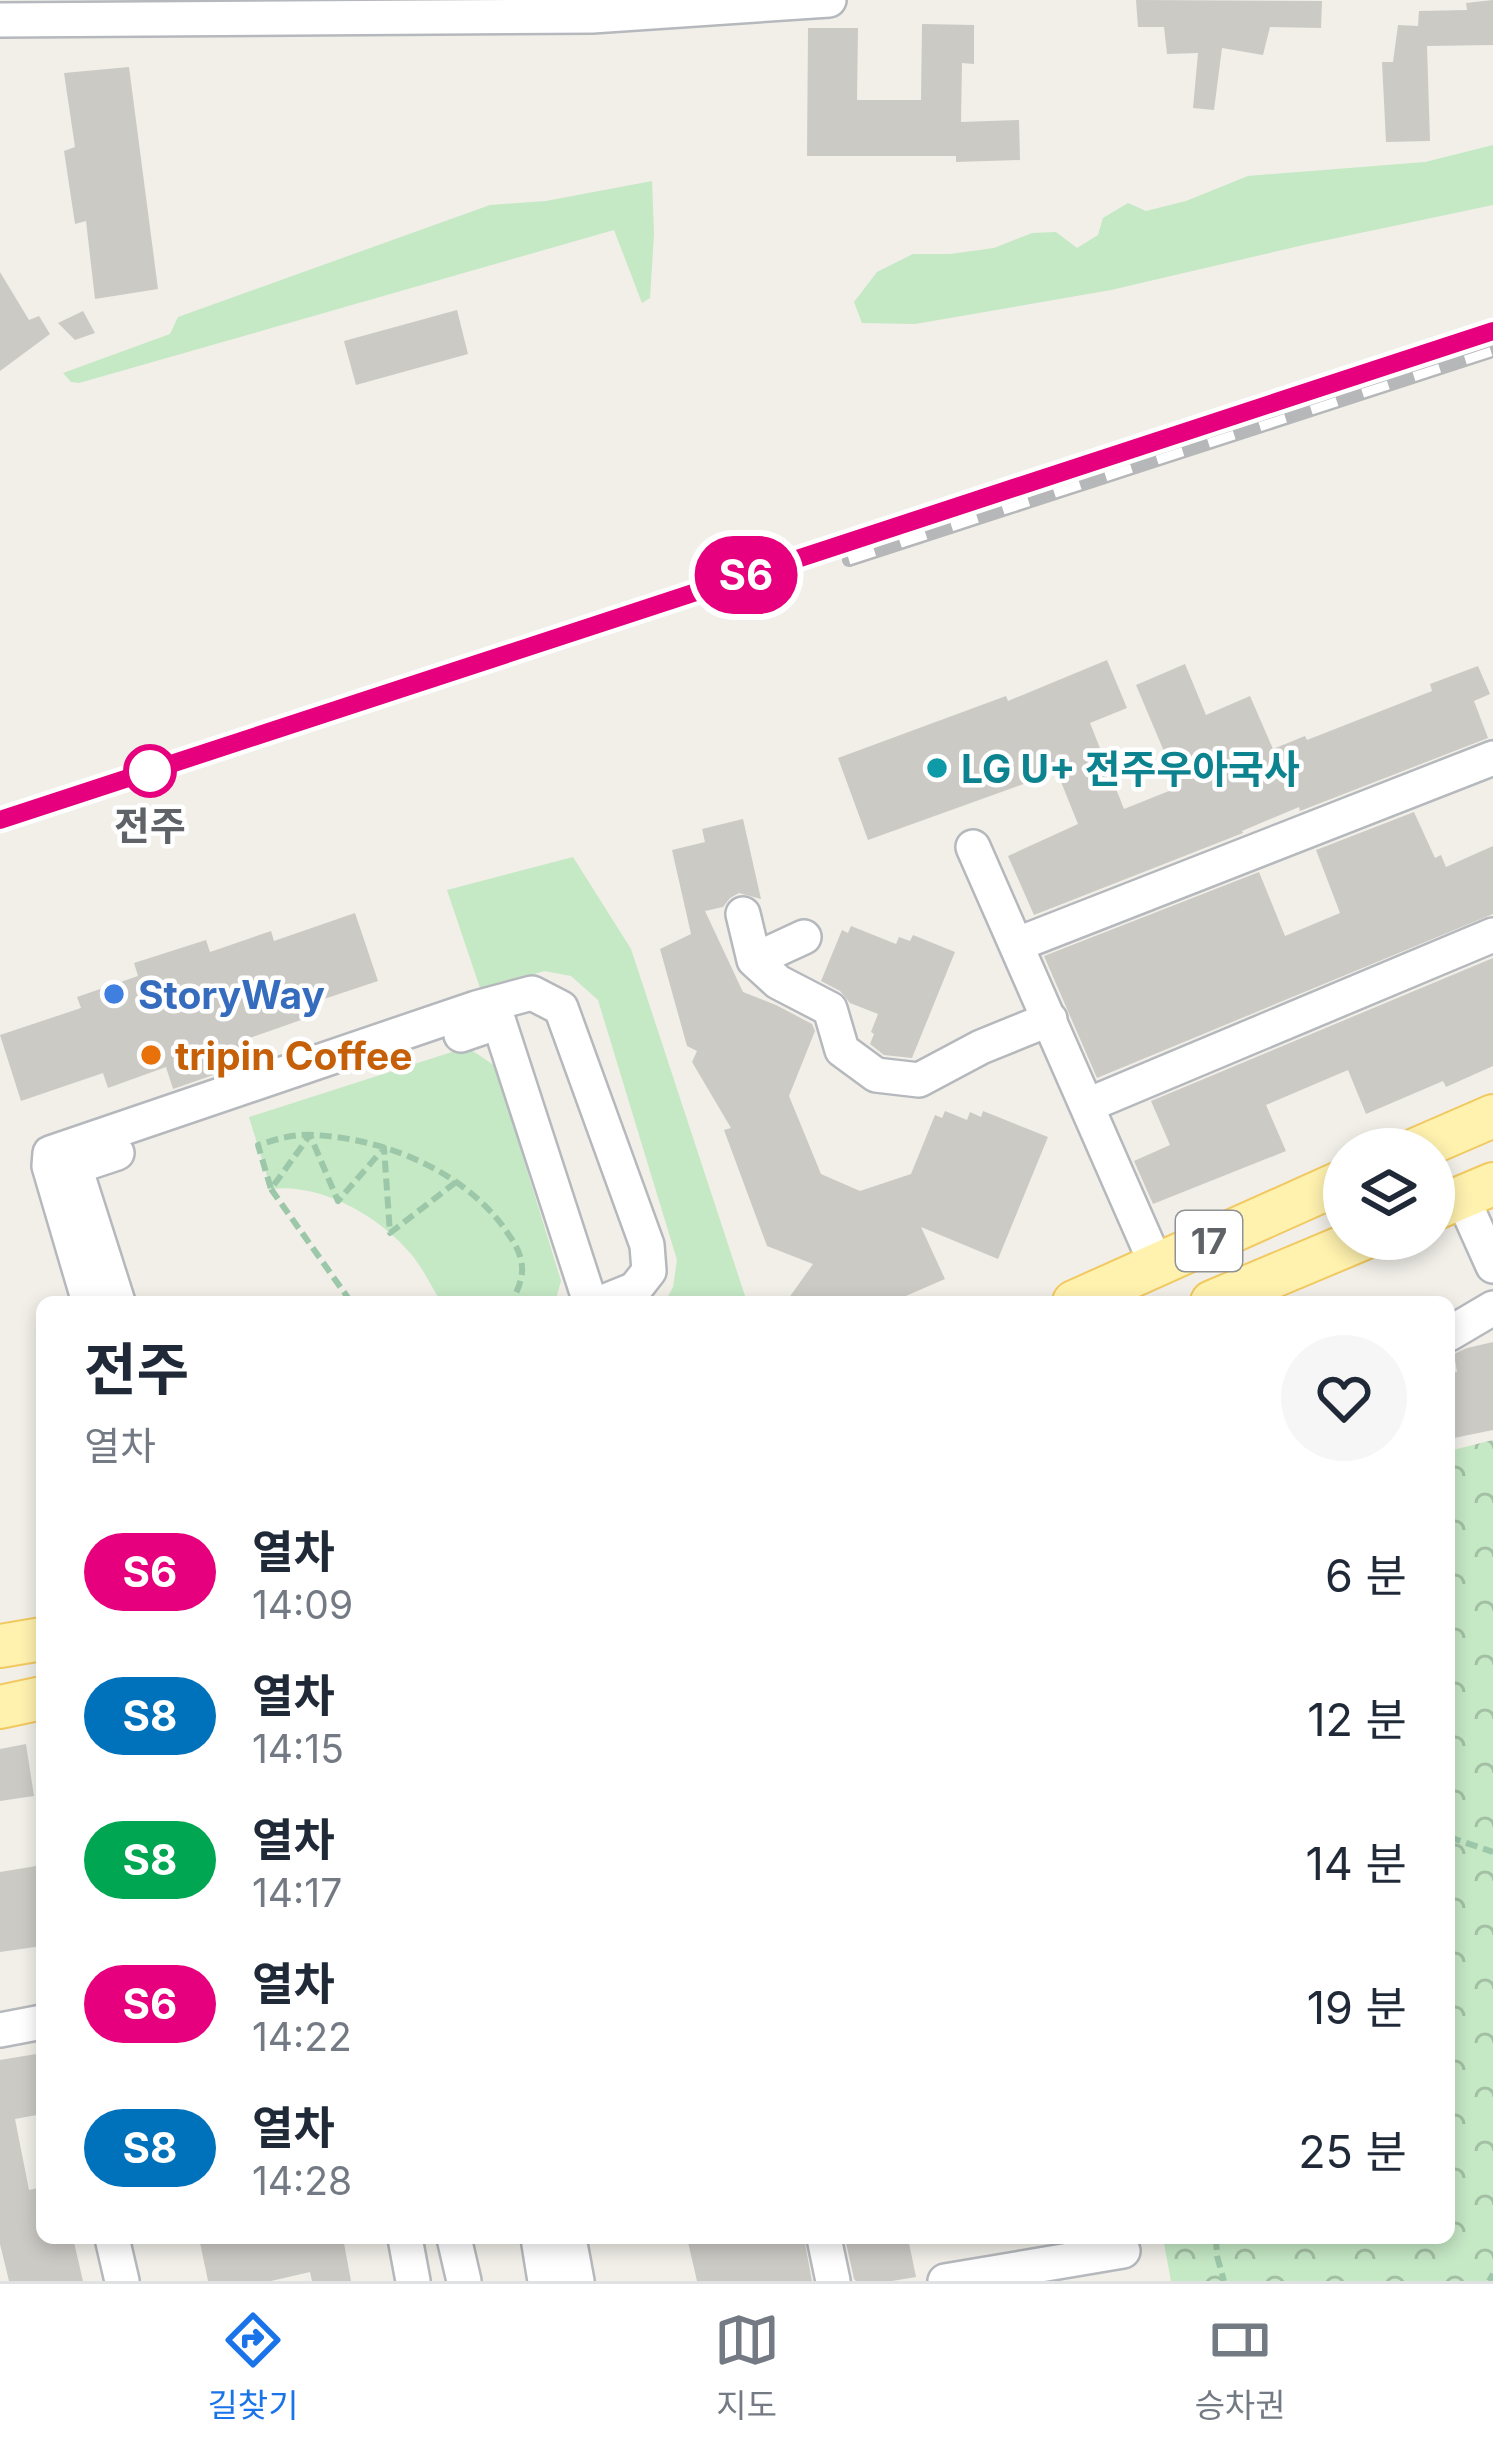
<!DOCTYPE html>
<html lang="ko">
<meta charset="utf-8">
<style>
:root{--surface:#fff;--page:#f6f6f7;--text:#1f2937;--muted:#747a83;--line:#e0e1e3;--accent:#1a73e8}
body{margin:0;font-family:Inter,"Noto Sans KR",sans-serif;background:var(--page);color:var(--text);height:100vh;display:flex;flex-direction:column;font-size:45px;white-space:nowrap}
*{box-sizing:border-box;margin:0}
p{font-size:39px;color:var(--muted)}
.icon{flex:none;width:66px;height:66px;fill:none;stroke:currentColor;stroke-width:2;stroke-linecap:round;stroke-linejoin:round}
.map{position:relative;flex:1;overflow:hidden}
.side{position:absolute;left:36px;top:1296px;width:1419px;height:948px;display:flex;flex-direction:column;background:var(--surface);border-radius:18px;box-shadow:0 6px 18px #0003}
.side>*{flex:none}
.badge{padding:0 24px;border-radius:39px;font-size:42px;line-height:78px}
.controls{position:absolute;left:1323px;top:1128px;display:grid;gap:24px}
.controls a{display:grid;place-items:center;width:132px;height:132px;border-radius:50%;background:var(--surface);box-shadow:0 6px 18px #0003;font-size:60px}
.map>.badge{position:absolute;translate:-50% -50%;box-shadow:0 0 0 6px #fff}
.round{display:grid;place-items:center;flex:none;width:126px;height:126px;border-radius:63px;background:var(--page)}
.head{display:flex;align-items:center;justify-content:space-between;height:204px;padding:0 48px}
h1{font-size:57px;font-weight:700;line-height:90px}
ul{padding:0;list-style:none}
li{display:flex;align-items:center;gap:36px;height:144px;padding:0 48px}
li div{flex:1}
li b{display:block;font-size:45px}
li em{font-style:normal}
li .badge{min-width:132px;font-weight:700;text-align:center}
.menu{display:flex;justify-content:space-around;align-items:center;height:168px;border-top:3px solid var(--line);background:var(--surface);font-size:33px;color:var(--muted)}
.menu a{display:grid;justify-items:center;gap:6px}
.menu .current{color:var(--accent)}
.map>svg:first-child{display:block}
.grass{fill:#c5e8c5}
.forest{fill:url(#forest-crowns)}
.building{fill:#cccac5}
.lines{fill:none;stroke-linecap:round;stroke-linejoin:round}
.minor-casing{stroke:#b5b8bc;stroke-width:38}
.major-casing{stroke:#f2c960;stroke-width:46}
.path{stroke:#9cc7a9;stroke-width:6;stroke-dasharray:12 6;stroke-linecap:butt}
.minor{stroke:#fff;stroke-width:33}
.major{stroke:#fff2af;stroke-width:42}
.rail-casing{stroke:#b6b7b8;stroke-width:14}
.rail{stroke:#fff;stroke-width:9;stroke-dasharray:27;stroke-linecap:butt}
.line-casing{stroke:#fff;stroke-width:27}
.line{stroke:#e6007e;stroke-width:18}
.culture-dot{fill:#0f9aa8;stroke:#fff;stroke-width:4.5}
.stop-dot{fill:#fff;stroke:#e6007e;stroke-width:6}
.shop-dot{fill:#3f7fe0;stroke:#fff;stroke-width:4.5}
.food-dot{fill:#e8710a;stroke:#fff;stroke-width:4.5}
.labels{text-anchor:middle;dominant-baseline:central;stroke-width:9;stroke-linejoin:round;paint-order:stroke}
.shield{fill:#fff;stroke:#8f9295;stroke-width:3}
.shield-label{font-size:36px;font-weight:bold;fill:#5f6368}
.culture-label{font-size:39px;font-weight:bold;fill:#0d838f;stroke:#fff;text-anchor:start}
.stop-label{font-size:39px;font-weight:bold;fill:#5f6368;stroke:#fff}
.shop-label{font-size:39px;font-weight:bold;fill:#366cbe;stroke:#fff;text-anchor:start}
.food-label{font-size:39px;font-weight:bold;fill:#c56008;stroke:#fff;text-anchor:start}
</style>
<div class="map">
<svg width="1493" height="2281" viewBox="0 0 1493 2281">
<defs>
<pattern id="forest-crowns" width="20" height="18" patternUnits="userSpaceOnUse" patternTransform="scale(3)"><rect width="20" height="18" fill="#c5e8c5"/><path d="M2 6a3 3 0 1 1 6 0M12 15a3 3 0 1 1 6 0" fill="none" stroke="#a3c0a4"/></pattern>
</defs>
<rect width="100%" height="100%" fill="#f1efe8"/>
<path class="grass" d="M1493,145V205L1308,244L1111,290L915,324L862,323L854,302L877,272L913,254H950L994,248L1032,233L1056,232L1077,248L1098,235L1103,218L1128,203L1146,211L1186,201L1248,176L1425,162Z
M652,181L654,234L650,298L642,303L614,230L79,383L71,382L63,373L170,334L178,317L490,205L546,201Z
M573,857L631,949L747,1302H665L673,1287L677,1260L598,1000L571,976L544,971L481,991L447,890Z
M455,1051H473L495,1066L561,1281L555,1302H441C431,1286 423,1268 411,1254C379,1216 321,1183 271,1189L249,1117Z"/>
<path class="forest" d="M1493,1440V2281H1171L1163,2238H1449V1451Z"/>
<path class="building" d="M1136,0L1322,1L1321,28L1270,27L1263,55L1222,48L1214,110L1193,108L1198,53L1167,54L1164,27H1138Z
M1493,0V45L1427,46L1430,141L1386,142L1382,62H1393L1398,25L1418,26L1419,11L1467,10L1466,3Z
M922,24L974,25V64L962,63L961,122L1019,120L1020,160L956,162V156H807L808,28H858L857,100H921Z
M129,67L158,289L95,299L86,221L75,224L64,151L75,147L64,73Z
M0,272L29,320L39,316L50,334L0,371Z
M457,310L468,354L356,385L344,341Z
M83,311L95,333L75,340L58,323Z
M1107,660L1127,708L1090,723L1124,809L1179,787L1136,685L1185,664L1206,715L1250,696L1273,749L1305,736L1307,740L1432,691L1430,684L1478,666L1490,694L1474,701L1488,738L1300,811L1299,807L1242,831L1243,833L1034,915L1008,856L1078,824L1057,772L868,840L838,758L1006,696L1008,701Z
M1414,812L1435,858L1441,855L1446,867L1493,846V914L1097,1078L1044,956L1259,872L1285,936L1340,913L1316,850Z
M743,819L761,899L739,893L730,898L723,907L705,911L743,992L776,1005L812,1024L815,1031L789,1096L821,1174L860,1191L911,1174L935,1115L942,1118L945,1111L967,1120L970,1112L981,1117L983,1111L1048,1137L998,1259L921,1227L945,1279L892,1302H786L813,1264L767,1246L724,1130L731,1128L692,1062L697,1051L687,1046L660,949L691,934L672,850L705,842L702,829Z
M355,913L378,981L297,1008L301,1020L238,1042L245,1064L173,1089L166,1067L108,1088L103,1073L21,1101L0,1035L81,1008L77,997L138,976L134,963L206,940L210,952L271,931L274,941Z
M851,926L896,944L899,937L910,941L913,935L955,952L912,1058L884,1055L870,1044L874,1034L871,1032L878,1014L850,1003L840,991L821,981L842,930L848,933Z
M1493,958V1066L1446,1087L1443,1081L1366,1114L1348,1070L1266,1105L1286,1151L1153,1204L1134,1161L1170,1145L1151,1101Z
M1493,1342V1430L1449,1439V1373L1457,1372L1454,1354L1467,1348Z
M26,1744L34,1796L0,1801V1749Z
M42,1865V1946L0,1952V1872Z
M42,2053V2114L15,2119L29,2190L42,2187V2238H73L83,2281H9L0,2244V2060Z
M199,2238H343L351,2281H312L310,2272L271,2281H208Z
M687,2238H804L812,2281H697Z
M845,2238H908L916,2277L892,2281H856L854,2279Z"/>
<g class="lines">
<g class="minor-casing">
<path id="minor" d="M0,20L592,16L829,0
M973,847L1156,1264
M743,914L754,960L778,982L830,1009L842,1050L876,1075L919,1080L981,1047L1050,1019
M1018,944L1493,758
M754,960L804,937
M461,1035L499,1022L590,1302
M1088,1105L1493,935
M117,1153L75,1167L118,1302
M1462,1197L1493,1266
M89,1302L49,1166L50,1153L476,1008L532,993L561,1008L647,1245L649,1271L635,1289L603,1302
M1449,1334L1493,1308
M0,2030L42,2022
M112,2238L122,2281
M405,2238L413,2281
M454,2238L464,2281
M538,2238L545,2281
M569,2238L577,2281
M824,2238L833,2281
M945,2281L1123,2251"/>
</g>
<g class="major-casing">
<path id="major" d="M1417,1149L1493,1116
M1434,1209L1493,1184
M1074,1302L1344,1181
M1212,1302L1362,1239
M0,1646L42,1639
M0,1707L42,1698"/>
</g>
<path class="path" d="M456,1182L390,1233L384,1148L338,1201L310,1135L271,1189L258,1145C277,1139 293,1134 313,1135C382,1138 459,1169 502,1225C511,1238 521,1250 522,1267C523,1279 517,1291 512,1302
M271,1189L351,1302
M1449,1837L1493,1852
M1216,2238L1217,2256L1224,2281
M1489,2281L1493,2274"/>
<use href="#minor" class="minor"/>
<use href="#major" class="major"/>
<g class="rail-casing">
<path id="rail" d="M849,560L1493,351
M0,820L1493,331"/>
</g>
<use href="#rail" class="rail"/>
</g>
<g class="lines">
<g class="line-casing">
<path id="line" d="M0,820L1493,331"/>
</g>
<use href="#line" class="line"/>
</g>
<circle class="culture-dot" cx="937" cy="768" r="12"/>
<circle class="stop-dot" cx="150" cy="771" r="24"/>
<circle class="shop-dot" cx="114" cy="994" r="12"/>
<circle class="food-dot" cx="151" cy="1055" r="12"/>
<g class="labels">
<rect class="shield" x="1176" y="1211" width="66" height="60" rx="9"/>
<g class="shield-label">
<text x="1209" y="1241">17</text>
</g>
<g class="culture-label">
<text x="961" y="768">LG U+ 전주우아국사</text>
</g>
<g class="stop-label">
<text x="150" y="825">전주</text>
</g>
<g class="shop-label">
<text x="138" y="994">StoryWay</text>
</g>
<g class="food-label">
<text x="175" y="1055">tripin Coffee</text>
</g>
</g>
</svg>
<div class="controls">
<a><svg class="icon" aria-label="layers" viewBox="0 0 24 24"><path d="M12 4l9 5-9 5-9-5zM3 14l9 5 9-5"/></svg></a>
</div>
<b class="badge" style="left:746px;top:575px;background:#e6007e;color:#fff">S6</b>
<section class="side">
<div class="head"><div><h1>전주</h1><p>열차</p></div><a class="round"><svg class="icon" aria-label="heart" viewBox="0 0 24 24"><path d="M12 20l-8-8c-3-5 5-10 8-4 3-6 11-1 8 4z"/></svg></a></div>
<ul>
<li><span class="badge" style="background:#e6007e;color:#fff">S6</span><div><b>열차</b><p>14:09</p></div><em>6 분</em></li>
<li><span class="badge" style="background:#0072bc;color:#fff">S8</span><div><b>열차</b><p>14:15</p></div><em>12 분</em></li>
<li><span class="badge" style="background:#00a651;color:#fff">S8</span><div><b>열차</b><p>14:17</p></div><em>14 분</em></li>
<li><span class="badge" style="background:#e6007e;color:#fff">S6</span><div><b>열차</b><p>14:22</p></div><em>19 분</em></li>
<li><span class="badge" style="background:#0072bc;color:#fff">S8</span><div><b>열차</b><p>14:28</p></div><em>25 분</em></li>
</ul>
</section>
</div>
<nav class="menu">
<a class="current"><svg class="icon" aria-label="directions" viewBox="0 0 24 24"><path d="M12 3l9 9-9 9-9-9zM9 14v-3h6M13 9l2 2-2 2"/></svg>길찾기</a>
<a><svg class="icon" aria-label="map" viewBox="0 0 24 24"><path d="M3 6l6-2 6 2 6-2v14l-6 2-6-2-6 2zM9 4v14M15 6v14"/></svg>지도</a>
<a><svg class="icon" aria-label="tickets" viewBox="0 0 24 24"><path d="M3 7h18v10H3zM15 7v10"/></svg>승차권</a>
</nav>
